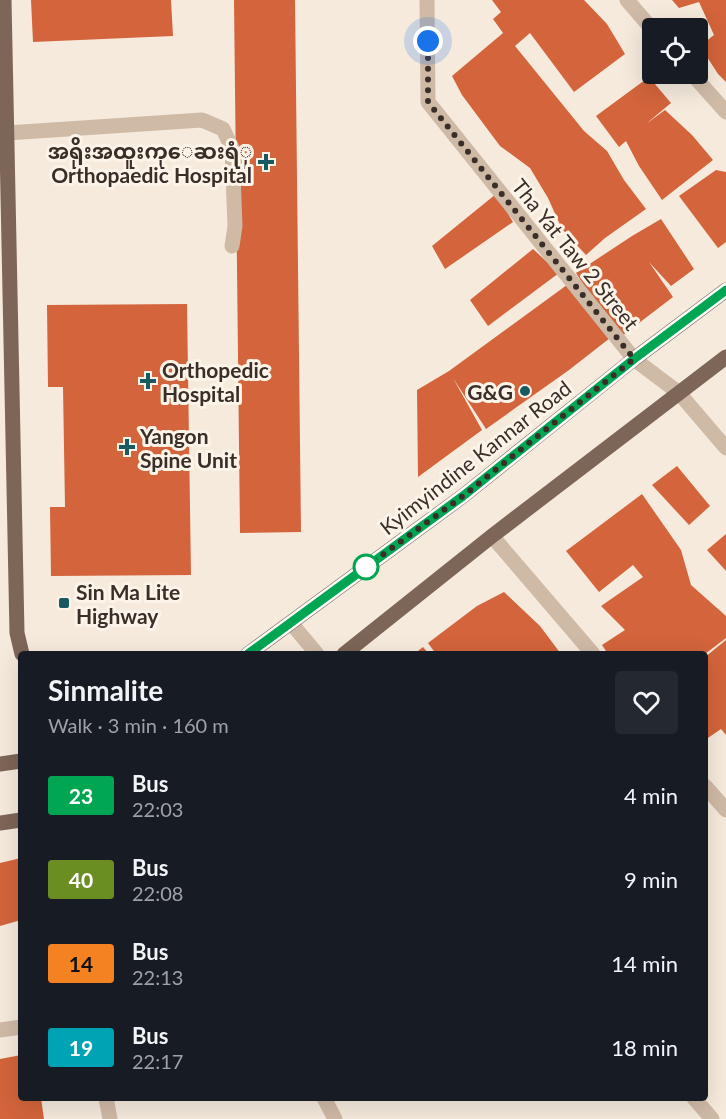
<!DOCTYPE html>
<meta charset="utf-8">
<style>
:root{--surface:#171b24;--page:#242831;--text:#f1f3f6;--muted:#9ea1a6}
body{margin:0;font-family:Lato,"Noto Sans Myanmar",sans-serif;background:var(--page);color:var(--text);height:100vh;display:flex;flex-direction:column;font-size:22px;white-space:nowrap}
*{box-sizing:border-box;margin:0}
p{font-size:20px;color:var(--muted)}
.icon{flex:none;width:33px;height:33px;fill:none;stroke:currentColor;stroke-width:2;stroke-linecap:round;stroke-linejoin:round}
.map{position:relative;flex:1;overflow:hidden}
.drawer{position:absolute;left:18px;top:651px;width:690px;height:450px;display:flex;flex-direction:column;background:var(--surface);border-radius:6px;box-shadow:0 6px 24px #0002}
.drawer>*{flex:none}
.badge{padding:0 12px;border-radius:4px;font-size:21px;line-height:39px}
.tools{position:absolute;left:642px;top:18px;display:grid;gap:12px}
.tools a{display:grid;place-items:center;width:66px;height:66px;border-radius:6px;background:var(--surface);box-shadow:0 6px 24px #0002;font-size:30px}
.you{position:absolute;width:30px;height:30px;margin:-15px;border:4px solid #fff;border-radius:50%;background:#1a73e8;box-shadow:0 0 0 9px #1a73e833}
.map>.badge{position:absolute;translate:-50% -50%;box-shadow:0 0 0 3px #fff}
.round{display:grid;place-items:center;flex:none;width:63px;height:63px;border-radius:6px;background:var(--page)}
.summary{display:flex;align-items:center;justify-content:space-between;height:102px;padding:0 30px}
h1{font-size:28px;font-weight:700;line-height:45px}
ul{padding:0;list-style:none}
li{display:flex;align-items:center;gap:18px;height:84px;padding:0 30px}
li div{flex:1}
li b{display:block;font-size:22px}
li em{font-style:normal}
li .badge{min-width:66px;font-weight:700;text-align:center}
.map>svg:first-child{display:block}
.building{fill:#d3643b}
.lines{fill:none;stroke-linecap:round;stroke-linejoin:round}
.minor{stroke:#cfbaa6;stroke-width:15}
.major{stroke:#7d6557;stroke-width:15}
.line-casing{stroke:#fff;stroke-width:14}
.line{stroke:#00a651;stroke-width:9}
.walk{stroke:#3a2e28;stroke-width:6;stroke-dasharray:0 10.8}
.poi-dot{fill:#185a60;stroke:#fcf4e9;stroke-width:2}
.stop-dot{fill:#fff;stroke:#00a651;stroke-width:3}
.labels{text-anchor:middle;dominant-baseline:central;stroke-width:6;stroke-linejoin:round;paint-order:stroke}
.poi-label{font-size:21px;font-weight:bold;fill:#3a2e28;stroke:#fcf4e9;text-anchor:start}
.street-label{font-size:21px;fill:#3a2e28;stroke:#fcf4e9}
</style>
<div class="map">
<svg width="726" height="1119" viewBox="0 0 726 1119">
<rect width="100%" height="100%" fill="#f5eadc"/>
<path class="building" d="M31,0H171L173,36L33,42Z
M234,0H295L301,532L240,533Z
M492,0H584L607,24L625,54L574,92L530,33L515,46L584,131L607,151L624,180L646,209L605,238L586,255L562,229L548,198L530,168L500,146L462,95L452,76L503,33L493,19L501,12Z
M672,0H726V82L718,74L700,46L714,35L699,2L679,8Z
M649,77L671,103L646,124L665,110L692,135L713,160L662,200L639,166L626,141L619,147L596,116Z
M716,170L726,172V242L718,248L679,196Z
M496,194L513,222L445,269L432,246Z
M661,219L694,269L671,286L649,262L673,297L618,339L576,273L632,236Z
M533,249L559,273L488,326L470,300Z
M571,282L610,338L569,370L486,429L453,378L482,430L418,477L417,390L449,371Z
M187,304L191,575L51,576L50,507H65L63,387H48L47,305Z
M677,466L710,506L689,525L652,485Z
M642,494L681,550L691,585L726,616V638L705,654H647L645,652L641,654H608L602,645L625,630L601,606L643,577L633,565L599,592L566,551Z
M726,534V571L707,550Z
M504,592L540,626L561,654H436L428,643L477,606Z
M726,640V735L721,729L705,740V657Z
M423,647L429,654H414Z
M21,858V920L0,926V863Z
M21,1055V1098H41L44,1119H0V1059Z"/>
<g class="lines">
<path class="minor" d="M427,0L428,102L634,359L679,393L726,448
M627,0L652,29
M692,74L726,112
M7,133L202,120L223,129L232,148L235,226L232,246
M492,536L593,654
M291,623L317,654
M705,786L726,810
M0,1030L21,1027
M106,1098L110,1119
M324,1098L335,1119
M694,1098L712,1119"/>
<path class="major" d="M4,0L17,633L22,654
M248,654L463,496L634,359L726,290
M344,654L492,536L726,357
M0,764L21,761
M0,823L21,820"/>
</g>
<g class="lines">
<g class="line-casing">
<path id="line" d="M248,654L463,496L634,359L726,290"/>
</g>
<use href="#line" class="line"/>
<path class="walk" d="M366,567L463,496L634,359L428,102V41"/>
</g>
<g class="poi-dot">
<path d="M263 153h6v6h6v6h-6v6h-6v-6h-6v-6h6z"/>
<path d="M145 372h6v6h6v6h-6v6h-6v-6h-6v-6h6z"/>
<circle cx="525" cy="391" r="6"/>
<path d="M124 438h6v6h6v6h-6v6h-6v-6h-6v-6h6z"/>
<rect x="58" y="597" width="12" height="12" rx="3"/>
</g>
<circle class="stop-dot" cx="366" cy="567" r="12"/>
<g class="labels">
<g class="poi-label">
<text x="252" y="150" text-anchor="end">အရိုးအထူးကုေဆးရံု<tspan x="252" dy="24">Orthopaedic Hospital</tspan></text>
<text x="162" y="369">Orthopedic<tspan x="162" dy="24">Hospital</tspan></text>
<text x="513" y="391" text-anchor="end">G&amp;G</text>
<text x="140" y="435">Yangon<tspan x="140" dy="24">Spine Unit</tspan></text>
<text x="76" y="591">Sin Ma Lite<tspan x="76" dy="24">Highway</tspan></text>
</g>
<g class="street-label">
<text transform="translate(576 254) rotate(51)">Tha Yat Taw 2 Street</text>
<text transform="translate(475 457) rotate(-38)">Kyimyindine Kannar Road</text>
</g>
</g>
</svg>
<div class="tools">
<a><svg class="icon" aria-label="locate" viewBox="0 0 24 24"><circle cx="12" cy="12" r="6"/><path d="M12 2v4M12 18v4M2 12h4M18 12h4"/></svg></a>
</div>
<div class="you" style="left:428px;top:41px"></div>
<section class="drawer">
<div class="summary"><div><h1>Sinmalite</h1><p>Walk · 3 min · 160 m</p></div><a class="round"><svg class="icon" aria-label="heart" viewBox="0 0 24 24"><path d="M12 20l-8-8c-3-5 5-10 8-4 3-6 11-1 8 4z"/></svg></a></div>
<ul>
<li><span class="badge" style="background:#00a651;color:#fff">23</span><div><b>Bus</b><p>22:03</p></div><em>4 min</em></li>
<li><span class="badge" style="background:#6b8e23;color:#fff">40</span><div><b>Bus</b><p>22:08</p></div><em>9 min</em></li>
<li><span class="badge" style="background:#f58220;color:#111">14</span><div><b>Bus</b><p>22:13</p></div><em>14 min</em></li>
<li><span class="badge" style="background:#00a3b4;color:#fff">19</span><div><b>Bus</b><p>22:17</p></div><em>18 min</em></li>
</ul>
</section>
</div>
